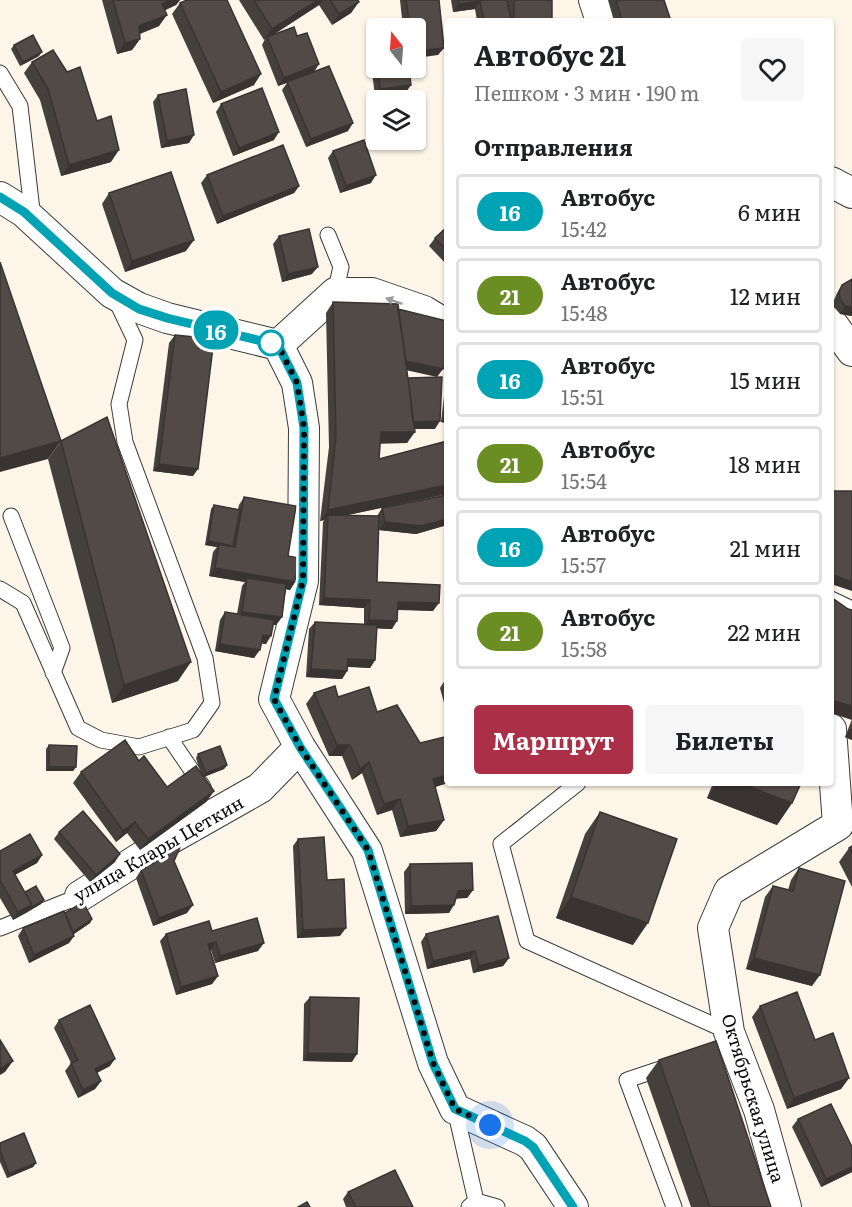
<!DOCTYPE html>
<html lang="ru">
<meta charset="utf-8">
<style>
:root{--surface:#fff;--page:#f6f6f6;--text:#202124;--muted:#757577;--line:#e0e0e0;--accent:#ab2f46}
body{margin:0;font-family:Literata,serif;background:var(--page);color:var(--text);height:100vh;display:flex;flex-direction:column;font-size:22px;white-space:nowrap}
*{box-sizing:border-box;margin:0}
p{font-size:20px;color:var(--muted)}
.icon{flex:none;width:33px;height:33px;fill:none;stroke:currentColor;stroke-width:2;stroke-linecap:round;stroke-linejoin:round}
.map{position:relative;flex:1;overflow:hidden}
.drawer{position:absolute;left:444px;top:18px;width:390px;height:768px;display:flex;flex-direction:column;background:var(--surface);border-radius:6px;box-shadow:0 2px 4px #0004}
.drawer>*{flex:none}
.badge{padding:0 12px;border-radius:20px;font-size:21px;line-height:39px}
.needle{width:39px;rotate:343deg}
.buttons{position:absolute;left:366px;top:18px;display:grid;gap:12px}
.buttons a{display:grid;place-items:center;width:60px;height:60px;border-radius:6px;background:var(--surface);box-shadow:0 2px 4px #0004;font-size:30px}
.you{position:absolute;width:30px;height:30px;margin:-15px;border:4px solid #fff;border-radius:50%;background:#1a73e8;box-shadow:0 0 0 9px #1a73e833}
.map>.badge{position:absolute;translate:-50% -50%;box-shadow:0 0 0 3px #fff}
h2{padding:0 30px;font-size:22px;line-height:54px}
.round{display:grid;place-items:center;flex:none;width:63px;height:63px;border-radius:6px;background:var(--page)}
.head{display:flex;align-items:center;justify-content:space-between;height:102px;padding:0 30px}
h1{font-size:28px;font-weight:700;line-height:45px}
.button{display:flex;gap:12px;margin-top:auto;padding:12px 30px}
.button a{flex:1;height:69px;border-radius:6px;background:var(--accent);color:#fff;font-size:24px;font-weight:700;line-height:69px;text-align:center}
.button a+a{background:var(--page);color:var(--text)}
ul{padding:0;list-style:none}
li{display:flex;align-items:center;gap:18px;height:75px;margin:0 12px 9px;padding:0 18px;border:3px solid var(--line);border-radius:6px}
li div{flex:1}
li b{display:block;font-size:22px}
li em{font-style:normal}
li .badge{min-width:66px;font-weight:700;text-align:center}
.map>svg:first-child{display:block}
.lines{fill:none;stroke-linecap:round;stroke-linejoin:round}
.lane-casing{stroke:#3c3c3c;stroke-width:17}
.street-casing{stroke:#3c3c3c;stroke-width:32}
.lane{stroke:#fff;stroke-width:15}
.street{stroke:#fff;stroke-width:30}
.wall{fill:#46403d}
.shaded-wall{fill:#393432}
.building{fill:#514a47;stroke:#393432;stroke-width:1.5}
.oneway{fill:#9d9d9d}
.line-casing{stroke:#fff;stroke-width:14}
.line{stroke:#00a3b4;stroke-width:9}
.walk{stroke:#090909;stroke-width:6;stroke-dasharray:0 10.8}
.stop-dot{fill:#fff;stroke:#00a3b4;stroke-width:3}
.labels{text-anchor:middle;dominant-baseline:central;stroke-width:6;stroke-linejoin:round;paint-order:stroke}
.street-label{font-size:18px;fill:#090909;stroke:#fff}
</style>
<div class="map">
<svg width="852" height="1207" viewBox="0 0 852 1207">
<rect width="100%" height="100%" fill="#fdf6e8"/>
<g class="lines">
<g class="lane-casing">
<path id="lane" d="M0,73L20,106L33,219
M328,235L341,267L335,293
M11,516L62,648L53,673
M0,589L23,603L78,728L101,740L139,747L193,730L212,703L205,658L125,442L119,404L135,340L115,298
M831,599L852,609
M169,737L203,787
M578,783L501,844L527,941L729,1032
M0,928L80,896
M669,1066L627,1080L674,1207
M455,1109L476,1201L469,1207
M476,1201L497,1207"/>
</g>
<g class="street-casing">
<path id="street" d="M594,0L601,21
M831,182L852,193
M0,197L24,212L112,293L139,308L167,318L278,345
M831,322L852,351
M278,345L297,383L304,428L303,581L274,699L300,747L367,851L433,1063L455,1109L525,1141L533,1147L573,1207
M278,345L335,293H372L424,311L447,325
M80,896L170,839L260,788L300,747
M786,1207L759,1110L729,1032L713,928L729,891L838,825L831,729"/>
</g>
<use href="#lane" class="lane"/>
<use href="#street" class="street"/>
</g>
<path class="wall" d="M102,0H180L176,5L165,10L159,26L140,34V39L132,50L117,54Z
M239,0H359L351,13L332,25L319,5L273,35L297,36L314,72L348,131L306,147L282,90L287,83L278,86L262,45L265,39L264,40Z
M400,0H439L438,55L416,28H403Z
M451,0H507L508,6V0H552V21H477L475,9L453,12Z
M608,0H664L671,21H614Z
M180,3L254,85L213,103L172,14Z
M375,40H376V68H409L411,85L405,93L375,96L369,48Z
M14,45L39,56L20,66L11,49Z
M32,62L97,121L111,162L61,176L40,100L24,73Z
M158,95L189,143L161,148L153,102Z
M221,104L274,140L233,156L216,112Z
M333,151L371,183L340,193L328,158Z
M207,175L299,186L294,193L217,224L201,183Z
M109,193L186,251L125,272L102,204Z
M447,227V265L429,246L435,238Z
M279,236L312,274L282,282L273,244Z
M842,285L852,316L840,314L834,307V300L837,293Z
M333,302L407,370L408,378L435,429H414L407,443H380L379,459L447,441V494L348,515L377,516L382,508L447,495V525L416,534L379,530V526L377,582L433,611L397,610L392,629L377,628L375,660L370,668L348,667L347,671L342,679L306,677L309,629L315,622L364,624V608L319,605L323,522L324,520L320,521L329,447L326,313Z
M175,335L193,476L153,471L169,343Z
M447,371V423L441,422Z
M61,441L178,681L112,703L48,459Z
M244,497L288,556L295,582L290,590L286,589L282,617L276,625H273L266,644L261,643L254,658L215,651L220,620L225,612L237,614L242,586L245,582L209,576L213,552L217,547L205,545L211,509L214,505L238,509L239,505Z
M445,680H447V714L440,688Z
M314,693L338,697L377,712L420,743L448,783L435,787L444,820L436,831L400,837L392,810L377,815L362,773L352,780L342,756H329L306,704Z
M852,719V740L845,737Z
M49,745L76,767L73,771H46V749Z
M198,754L227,765L224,769L204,777L214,791L206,802L140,850L127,833L116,842L73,783L81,772L139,761L167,787L201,774L196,758Z
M713,783H801L792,803L777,825L707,798Z
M600,812L633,945L556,918L585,834Z
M59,832L115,862L90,882L54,839Z
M298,839L327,880L340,936L297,938L293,846Z
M852,846V887L839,862L849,848Z
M0,851L42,855L37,863L15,875L25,892L41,904L13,920L0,898Z
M157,851L174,861L187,913L153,926L136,878L141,870L152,864V859Z
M410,864L473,890L467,898H456L449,913L405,914L404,872Z
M799,868L812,986L746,969L765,897L773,886L788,890L791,880Z
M65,913L92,919L90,923L74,934V936L69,943L29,963L18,936L23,928Z
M212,931L258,951L215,963L211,950H210L218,976L212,984L176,995L160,941L166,934Z
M426,934L509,958L503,966L473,973L470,959L427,969L421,942Z
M310,997L352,1062L303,1061L304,1004Z
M760,1006L849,1078L841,1089L787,1109L752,1017Z
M59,1020L110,1066L97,1073L101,1081L95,1089L78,1098L65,1071L71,1063L54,1028Z
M659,1060L771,1207H691L646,1078Z
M798,1119L852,1147V1172L821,1187L792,1127Z
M0,1143L36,1163L33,1167L7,1178L0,1162Z
M348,1192L413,1207H346L343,1199Z"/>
<path class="shaded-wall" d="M171,0H180L176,5L155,15L162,4Z
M318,0H323L319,5L268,38L267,37L264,40L272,29Z
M480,1L475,9L453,12L459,4Z
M359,2L351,13L332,25L339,14Z
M167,15L159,26L131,37L139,26Z
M140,39L132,50L117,54L125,43Z
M444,48L438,55L416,58V51Z
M42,52L39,56L20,66L23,62Z
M319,64L314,72L278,86L284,78Z
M261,74L254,85L213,103L221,92Z
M411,85L405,93L375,96L380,89Z
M353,123L348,131L306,147L311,139Z
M279,132L274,140L233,156L239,148Z
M194,135L189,143L161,148L167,141Z
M119,150L111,162L61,176L69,165Z
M376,175L371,183L340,193L346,186Z
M299,186L294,193L217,224L223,216Z
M194,240L186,251L125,272L132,261Z
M318,267L312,274L282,282L288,274Z
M845,306L852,307V316L840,314Z
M406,361L443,369L437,377L401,369Z
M446,414L447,423L441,422Z
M440,421L435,429H405L411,422Z
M381,432H415L407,443L373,444Z
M61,441L48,459L0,472V458Z
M159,464L198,469L193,476L153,471Z
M447,485V494L328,519V515L324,520L320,521L328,510Z
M447,519V525L416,534L379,530L385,522Z
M208,541L233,546L231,550L219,544L217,547L205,545Z
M215,568L295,582L290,590L247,582V578L245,582L209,576Z
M831,574L852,582V591L831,584Z
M324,598L370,600L364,608L319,605Z
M398,602L439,603L433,611L392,609Z
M242,612L282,617L276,625L236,619Z
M369,620L397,621L392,629L363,628Z
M263,635L271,636L266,644L257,643Z
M220,644L260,650L254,658L215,651Z
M348,659L375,660L370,668L343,666Z
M191,662L178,681L112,703L124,685Z
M311,669L347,671L342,679L306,677Z
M831,700L852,706V720L831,713Z
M850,729L852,730V740L845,737Z
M337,745H350L342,756H329Z
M369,762L362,773L352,780L360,769Z
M227,765L224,769L203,777L206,773Z
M49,767H76L73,771H46Z
M447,775V783H448L425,790L433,779Z
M717,783H740L792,803L777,825L707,798Z
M214,791L206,802L140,850L148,839Z
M400,799L392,810L377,815L384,804Z
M444,820L436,831L400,837L408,826Z
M135,822L127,833L116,842L123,831Z
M120,854L115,862L90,882L96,875Z
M42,855L37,863L7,879L13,871Z
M473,890L467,898L453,899L458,891Z
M571,897L648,923L633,945L556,918Z
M44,900L41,904L26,913L29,909Z
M32,905L26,913L13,920L18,912Z
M193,905L187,913L153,926L159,918Z
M454,905L449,913L405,914L411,906Z
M92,919L90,923L68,938L70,934Z
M346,928L340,936L297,938L303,930Z
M74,936L69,943L29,963L34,955Z
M216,942L211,950L203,952L208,944Z
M264,943L258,951L215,963L220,956Z
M475,951L470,959L427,969L433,961Z
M509,958L503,966L473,973L479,966Z
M754,958L820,975L812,986L746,969Z
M218,976L212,984L176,995L181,987Z
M308,1053L357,1054L352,1062L303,1061Z
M115,1059L110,1066L90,1076L95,1069Z
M13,1061L5,1072L0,1075V1069Z
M849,1078L841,1089L787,1109L794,1098Z
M101,1081L95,1089L78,1098L83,1090Z
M36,1163L33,1167L7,1178L9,1174Z
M852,1167V1172L821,1187L826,1179Z"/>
<path class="building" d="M113,0H171L162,4L167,15L139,26L140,39L125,43Z
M187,0H227L261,74L221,92L180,3Z
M254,0H318L272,29Z
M330,0H358L359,2L339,14Z
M406,0H439L444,48L416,51V28H410Z
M458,0H507L511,21H484L480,1L459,4Z
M514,0H552V21H514Z
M616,0H664L671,21H622Z
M294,27L297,36L307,33L319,64L284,78L267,37Z
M33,35L42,52L23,62L14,45Z
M375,40H376V55Z
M53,50L67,72L80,67L97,121L111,116L119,150L69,165L48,89L32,62Z
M329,66L353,123L311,139L287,82Z
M378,68H409L411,85L380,89Z
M262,88L279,132L239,148L221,104Z
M186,89L194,135L167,141L158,95Z
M364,140L376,175L346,186L333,151Z
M283,145L299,186L223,216L207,175Z
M171,172L194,240L132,261L109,193Z
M447,227V251L435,238Z
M309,229L318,267L288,274L279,236Z
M0,262L61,441L0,458Z
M852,279V307L845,306L840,299L839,292L842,285Z
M333,302L398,304L415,432H381L379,459L447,441V485L328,510L336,436Z
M398,309L447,321V358L443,369L406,361Z
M175,335L214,339L198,469L159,464Z
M442,377L440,421L413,422L408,378Z
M107,417L191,662L124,685L61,441Z
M831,491H852V582L831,574Z
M447,495V519L421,526L385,522L382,508Z
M244,497L296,506L288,556L299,558L295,582L215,568L219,544L235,547Z
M214,505L240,510L233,546L208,541Z
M328,515L379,516L377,582L440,585L439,603L398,602L397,621L369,620L370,600L324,598Z
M247,578L286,584L282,617L242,612Z
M831,597L848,609L852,610V706L831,700Z
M225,612L274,620L271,636L263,635L260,650L220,644Z
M315,622L377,625L375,660L348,659L347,671L311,669Z
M335,686L338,697L369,687L377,712L397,705L420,743L445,737L447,744V775L433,779L444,820L408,826L400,799L384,804L369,762L360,769L350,745H337L314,693Z
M125,740L139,761L144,756L167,787L196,766L214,791L148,839L135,822L123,831L81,772Z
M49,745L77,746L76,767H49Z
M220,746L227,765L206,773L198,754Z
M740,783H801L792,803Z
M83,811L120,854L96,875L59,832Z
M600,812L677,839L648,923L571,897Z
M30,834L42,855L13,871L32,905L18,912L0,880V851Z
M324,837L327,880L344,879L346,928L303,930L298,839Z
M175,840L182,843L174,861L193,905L159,918L141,870L157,861V851Z
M852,846V854L849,848Z
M472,863L473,890L458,891L454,905L411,906L410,864Z
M799,868L845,881L820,975L754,958L773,886L793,891Z
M36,886L44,900L29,909L32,905L25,892Z
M83,902L92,919L73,932L65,913Z
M64,911L74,936L34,955L23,928Z
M498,916L509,958L479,966L475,951L433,961L426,934Z
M257,918L264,943L220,956L216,942L208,944L218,976L181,987L166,934L209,921L212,931Z
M797,992L815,1040L833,1033L849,1078L794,1098L760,1006Z
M310,997L359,998L357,1054L308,1053Z
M90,1005L115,1059L95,1069L101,1081L83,1090L71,1063L78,1060L59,1020Z
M0,1040L13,1061L0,1069Z
M716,1041L771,1207H710L659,1060Z
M831,1104L852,1147V1167L826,1179L798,1119Z
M24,1133L36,1163L9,1174L0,1151V1143Z
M395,1170L413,1207H356L348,1192Z
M307,1202L310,1207H298Z"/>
<defs><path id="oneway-solid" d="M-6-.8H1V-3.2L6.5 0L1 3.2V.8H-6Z" transform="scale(1.5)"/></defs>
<use class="oneway" href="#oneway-solid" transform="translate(394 301) rotate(-161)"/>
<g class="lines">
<g class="line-casing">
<path id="line" d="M0,197L24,212L112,293L139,309L167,318L278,345L297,383L304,428L303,580L274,699L300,747L368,850L433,1063L455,1109L525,1141L533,1147L573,1207"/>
</g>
<use href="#line" class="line"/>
<path class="walk" d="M271,343H268L278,345L297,383L304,428L303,580L274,699L300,747L368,850L433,1063L455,1109L490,1125"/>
</g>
<circle class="stop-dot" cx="271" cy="343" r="12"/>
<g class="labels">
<g class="street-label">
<text transform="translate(158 848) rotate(-30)">улица Клары Цеткин</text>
<text transform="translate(754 1098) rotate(73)">Октябрьская улица</text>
</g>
</g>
</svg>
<div class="buttons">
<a><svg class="needle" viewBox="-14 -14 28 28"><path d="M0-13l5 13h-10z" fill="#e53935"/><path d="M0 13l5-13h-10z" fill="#757577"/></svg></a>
<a><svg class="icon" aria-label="layers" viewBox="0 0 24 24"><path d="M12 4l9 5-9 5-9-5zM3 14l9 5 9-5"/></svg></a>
</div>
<div class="you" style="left:490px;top:1125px"></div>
<b class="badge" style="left:216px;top:330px;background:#00a3b4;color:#fff">16</b>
<section class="drawer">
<div class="head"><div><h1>Автобус 21</h1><p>Пешком · 3 мин · 190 m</p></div><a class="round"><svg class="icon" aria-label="heart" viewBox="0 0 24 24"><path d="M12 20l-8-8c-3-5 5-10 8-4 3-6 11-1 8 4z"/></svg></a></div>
<h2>Отправления</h2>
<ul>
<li><span class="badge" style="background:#00a3b4;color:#fff">16</span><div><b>Автобус</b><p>15:42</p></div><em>6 мин</em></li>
<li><span class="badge" style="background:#6b8e23;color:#fff">21</span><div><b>Автобус</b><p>15:48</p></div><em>12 мин</em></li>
<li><span class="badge" style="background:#00a3b4;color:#fff">16</span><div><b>Автобус</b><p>15:51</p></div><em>15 мин</em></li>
<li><span class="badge" style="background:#6b8e23;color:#fff">21</span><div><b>Автобус</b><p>15:54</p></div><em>18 мин</em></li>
<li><span class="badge" style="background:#00a3b4;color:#fff">16</span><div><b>Автобус</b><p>15:57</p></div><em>21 мин</em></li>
<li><span class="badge" style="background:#6b8e23;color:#fff">21</span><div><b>Автобус</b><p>15:58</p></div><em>22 мин</em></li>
</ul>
<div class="button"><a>Маршрут</a><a>Билеты</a></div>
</section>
</div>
